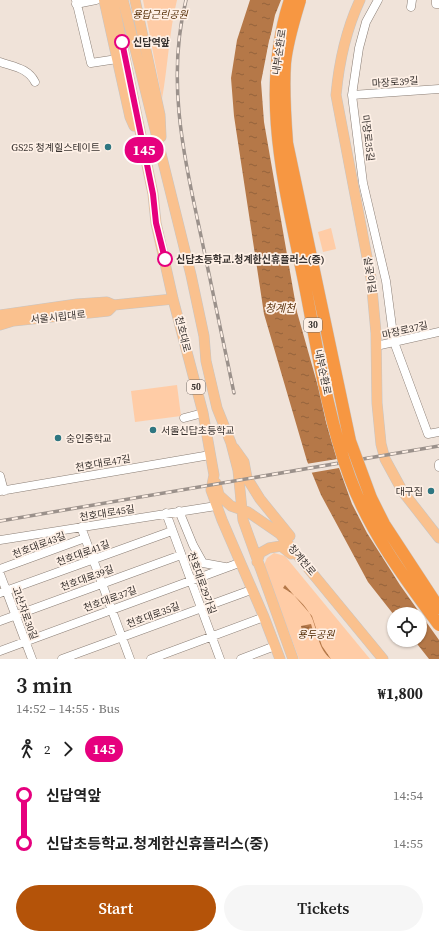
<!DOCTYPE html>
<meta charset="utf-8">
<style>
:root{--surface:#fff;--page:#f6f6f6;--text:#222;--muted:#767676;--accent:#b45309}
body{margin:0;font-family:"Source Serif 4","Noto Sans KR",serif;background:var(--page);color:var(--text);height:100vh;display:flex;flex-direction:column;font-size:15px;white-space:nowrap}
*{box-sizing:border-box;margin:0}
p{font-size:13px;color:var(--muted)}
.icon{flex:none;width:22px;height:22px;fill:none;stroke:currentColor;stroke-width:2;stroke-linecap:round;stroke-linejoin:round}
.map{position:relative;height:659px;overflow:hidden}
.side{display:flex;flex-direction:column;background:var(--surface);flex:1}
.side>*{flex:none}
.badge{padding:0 8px;border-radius:13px;font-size:14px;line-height:26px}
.tools{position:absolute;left:387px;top:607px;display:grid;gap:8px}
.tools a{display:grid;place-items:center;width:40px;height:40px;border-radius:50%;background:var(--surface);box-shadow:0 1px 3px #0004;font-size:20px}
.map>.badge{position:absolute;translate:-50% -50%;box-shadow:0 0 0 2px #fff}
.legs{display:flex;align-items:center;gap:6px;height:44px;padding:0 16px;font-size:13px}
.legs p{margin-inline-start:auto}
.summary{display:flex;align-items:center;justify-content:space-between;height:68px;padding:0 16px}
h1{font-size:22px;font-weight:600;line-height:30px}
.button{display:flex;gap:8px;margin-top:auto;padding:8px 16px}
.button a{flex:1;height:46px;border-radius:24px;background:var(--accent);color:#fff;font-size:16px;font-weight:600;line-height:46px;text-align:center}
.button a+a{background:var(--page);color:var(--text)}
ul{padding:0 16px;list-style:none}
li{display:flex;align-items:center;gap:14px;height:48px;font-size:15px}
li i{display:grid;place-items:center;width:6px;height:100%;margin:0 5px;background:currentColor}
li i::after{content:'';width:10px;height:10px;margin:-5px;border:3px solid;border-radius:50%;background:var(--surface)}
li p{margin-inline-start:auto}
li:first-child i{background:linear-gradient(#0000 50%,currentColor 0)}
li:last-child i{background:linear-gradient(currentColor 50%,#0000 0)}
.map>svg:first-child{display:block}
.green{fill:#ffcca6}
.water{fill:url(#water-ripples)}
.pier{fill:#f0e3d9}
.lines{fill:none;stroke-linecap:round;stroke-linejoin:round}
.minor-casing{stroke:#8a7e75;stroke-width:9}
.major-casing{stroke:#c7c5c4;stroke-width:11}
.minor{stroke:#fff;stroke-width:8}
.major{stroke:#fac18e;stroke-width:10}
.rail-casing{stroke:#9b918b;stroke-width:3.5}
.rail{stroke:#fef0e6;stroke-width:2;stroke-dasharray:6;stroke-linecap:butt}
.highway-bridge-casing{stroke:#c7c5c4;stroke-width:13;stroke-linecap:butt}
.highway-bridge{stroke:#f79742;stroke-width:12}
.line-1-casing{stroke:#fff;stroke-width:9}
.line-1{stroke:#e6007e;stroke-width:6}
.stop-1-dot{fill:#fff;stroke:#e6007e;stroke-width:2}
.poi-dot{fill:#2e7681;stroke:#fef0e6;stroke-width:1.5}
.labels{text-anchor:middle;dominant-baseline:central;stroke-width:3.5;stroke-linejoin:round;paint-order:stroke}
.shield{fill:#fef0e6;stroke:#736a65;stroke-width:1}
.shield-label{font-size:9px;font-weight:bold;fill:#37312e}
.park-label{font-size:10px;font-style:italic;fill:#512900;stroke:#fef0e6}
.stop-label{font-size:10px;font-weight:bold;fill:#37312e;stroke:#fef0e6;text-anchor:start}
.street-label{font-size:10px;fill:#37312e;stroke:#fef0e6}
.poi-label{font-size:10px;fill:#37312e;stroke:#fef0e6;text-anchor:end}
.water-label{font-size:11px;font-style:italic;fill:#613712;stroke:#fef0e6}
</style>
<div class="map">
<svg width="439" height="659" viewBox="0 0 439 659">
<defs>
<pattern id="water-ripples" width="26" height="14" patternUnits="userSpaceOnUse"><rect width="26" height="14" fill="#b57848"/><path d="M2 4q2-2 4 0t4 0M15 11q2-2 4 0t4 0" fill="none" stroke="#94633c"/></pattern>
</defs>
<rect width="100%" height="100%" fill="#f0e3d9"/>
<path class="green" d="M143,0H177C169,32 168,66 162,99Z
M331,228L336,249L323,252L318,232Z
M177,385L181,416L135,422L131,391Z
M274,553L285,556L370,659H299L264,565L267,558Z"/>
<path class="water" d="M250,0H282L269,41L261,82L264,122L297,312L341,468L439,634V659H429L414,640H420V614L394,615L368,582L321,495L307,461L264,314L234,116L231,78L237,40Z
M285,585L312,616L322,646L331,659C318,649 318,633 312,618C307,606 293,593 283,588Z
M311,624L314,634L303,636L301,626Z"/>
<path class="pier" d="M281,0H284L270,42L267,64V53L275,15Z
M314,365L343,467L439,630V640L400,585L367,533L352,504L339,468L310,473L306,464L337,459L326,422Z"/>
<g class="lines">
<g class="minor-casing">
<path id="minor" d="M76,0L91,63L117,59
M378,0L366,22L359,48L352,95L363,183L386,281L394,342L428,434L439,432
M436,0V4H439
M76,4L96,0
M411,7L412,0
M0,62C14,67 28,68 35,82
M352,95L439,89
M376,346L439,332
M184,418L203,413
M439,464V467
M0,476L4,491
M0,491L210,455
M179,511L193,545L203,563L225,567
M166,513L220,659
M81,527L130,659
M0,540L216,506
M0,569L85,538
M0,574L32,659
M0,593L172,531
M0,621L181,555
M0,651L239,563
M62,659L251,590
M151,659L264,617
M241,659L275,646"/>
</g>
<g class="major-casing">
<path id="major" d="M104,0L130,117L134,126
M113,0L153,194L156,223L173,299L203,413L214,475L211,490L222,520L264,617L280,659
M123,0L191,275L204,336L206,361L217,408L231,443L238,470L243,520L293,659
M135,0L160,115L161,137
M360,0C346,30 339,62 336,95L371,278L376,333L377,403L381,444L385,459L403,492L439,538
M0,315L77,304L107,302L114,305L173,299
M0,325L13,321L108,311L114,305
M234,448L244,462L247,478L260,499L290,536
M216,483L219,495L231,506L248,512L280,534L383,659
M257,562L260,553L269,548L281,546L291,554"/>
</g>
<use href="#minor" class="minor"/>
<use href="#major" class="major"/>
<g class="rail-casing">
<path id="rail" d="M186,0C166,81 184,156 201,236C212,289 223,341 234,393
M0,521L439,446"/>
</g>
<use href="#rail" class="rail"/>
<g class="highway-bridge-casing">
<path id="highway-bridge" d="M290,0C258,97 287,194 306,291C318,353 328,418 350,478C370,532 405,579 439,625
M300,0C294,20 287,42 285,63C283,90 285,116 287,143L350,441L371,498L384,524L439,608"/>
</g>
<use href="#highway-bridge" class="highway-bridge"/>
</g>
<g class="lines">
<g class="line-1-casing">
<path id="line-1" d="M122,42L153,194L156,223L165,259"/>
</g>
<use href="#line-1" class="line-1"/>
</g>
<g class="stop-1-dot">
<circle cx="122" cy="42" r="7"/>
<circle cx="165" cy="259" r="7"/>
</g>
<g class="poi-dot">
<circle cx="108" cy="147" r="4"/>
<circle cx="153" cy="430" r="4"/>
<circle cx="58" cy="438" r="4"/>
<circle cx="431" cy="491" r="4"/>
</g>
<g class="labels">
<g class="shield">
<rect x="304" y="318" width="18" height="14" rx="3"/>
<rect x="187" y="380" width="18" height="14" rx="3"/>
</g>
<g class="shield-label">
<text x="313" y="325">30</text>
<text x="196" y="387">50</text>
</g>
<g class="park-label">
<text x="160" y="14">용답근린공원</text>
<text x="316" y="634">용두공원</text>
</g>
<g class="stop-label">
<text x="133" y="42">신답역앞</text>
<text x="176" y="259">신답초등학교.청계한신휴플러스(중)</text>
</g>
<g class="street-label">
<text transform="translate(279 52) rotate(-82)">내부순환로</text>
<text transform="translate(395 82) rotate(-4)">마장로39길</text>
<text transform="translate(368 138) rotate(83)">마장로35길</text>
<text transform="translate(370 275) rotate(82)">살곶이길</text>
<text transform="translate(58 317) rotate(-6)">서울시립대로</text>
<text transform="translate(405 330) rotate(-13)">마장로37길</text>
<text transform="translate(183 334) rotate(76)">천호대로</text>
<text transform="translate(323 372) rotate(78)">내부순환로</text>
<text transform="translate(103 463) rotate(-10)">천호대로47길</text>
<text transform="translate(107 513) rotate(-9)">천호대로45길</text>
<text transform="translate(39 545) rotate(-21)">천호대로43길</text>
<text transform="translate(83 553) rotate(-20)">천호대로41길</text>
<text transform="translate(302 560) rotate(50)">청계천로</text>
<text transform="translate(87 578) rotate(-20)">천호대로39길</text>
<text transform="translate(202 583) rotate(70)">천호대로29가길</text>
<text transform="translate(110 599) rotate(-20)">천호대로37길</text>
<text transform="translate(25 613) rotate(70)">고산자로30길</text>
<text transform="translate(153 615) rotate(-20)">천호대로35길</text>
</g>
<g class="poi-label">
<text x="100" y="147">GS25 청계힐스테이트</text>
<text x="161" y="430" text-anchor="start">서울신답초등학교</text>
<text x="66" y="438" text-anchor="start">숭인중학교</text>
<text x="423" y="491">대구집</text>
</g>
<g class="water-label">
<text x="280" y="308">청계천</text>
</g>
</g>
</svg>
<div class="tools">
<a><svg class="icon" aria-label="locate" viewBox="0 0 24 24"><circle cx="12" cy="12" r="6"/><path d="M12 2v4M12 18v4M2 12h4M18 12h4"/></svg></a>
</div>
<b class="badge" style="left:144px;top:150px;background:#e6007e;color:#fff">145</b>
</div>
<section class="side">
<div class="summary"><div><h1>3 min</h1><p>14:52 – 14:55 · Bus</p></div><b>₩1,800</b></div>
<div class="legs"><svg class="icon" aria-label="walk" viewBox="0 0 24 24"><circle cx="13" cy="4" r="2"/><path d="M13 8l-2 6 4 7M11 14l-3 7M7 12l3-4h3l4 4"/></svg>2<svg class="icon" aria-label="forward" viewBox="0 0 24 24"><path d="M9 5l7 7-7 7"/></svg><b class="badge" style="background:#e6007e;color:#fff">145</b></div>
<ul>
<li><i style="color:#e6007e"></i><b>신답역앞</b><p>14:54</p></li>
<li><i style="color:#e6007e"></i><b>신답초등학교.청계한신휴플러스(중)</b><p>14:55</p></li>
</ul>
<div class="button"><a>Start</a><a>Tickets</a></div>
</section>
